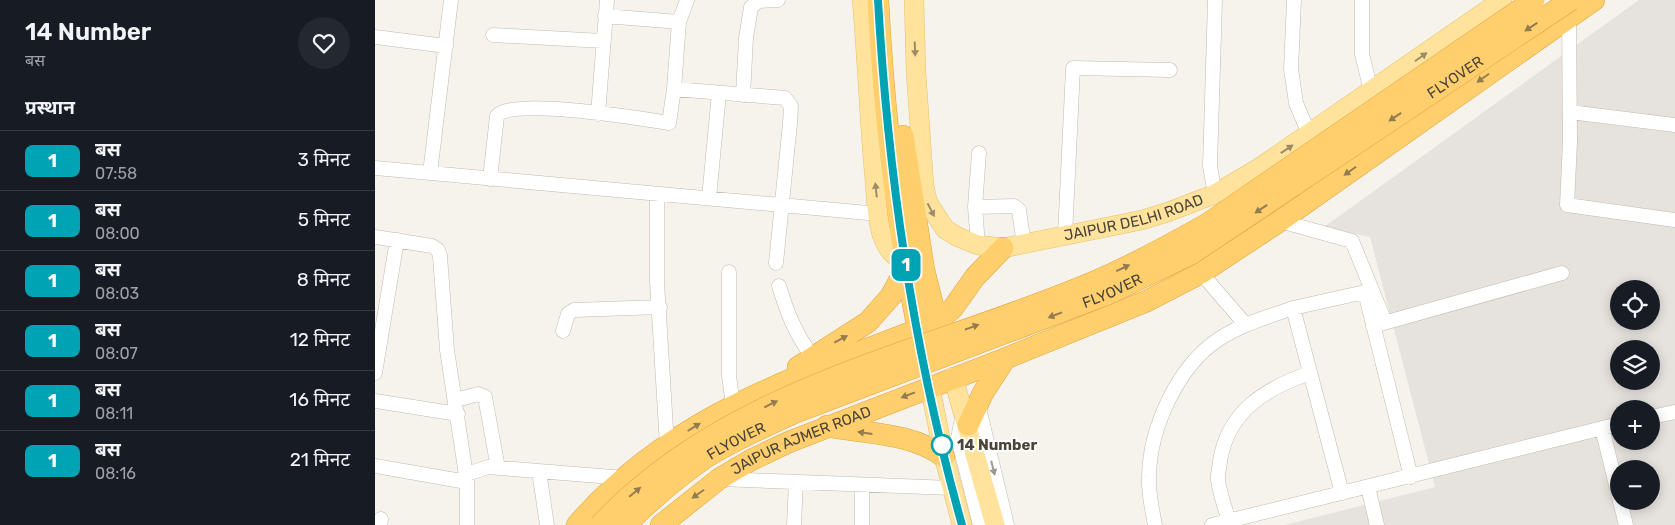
<!DOCTYPE html>
<html lang="hi">
<meta charset="utf-8">
<style>
:root{--surface:#171b24;--page:#242831;--text:#f1f3f6;--muted:#9ea1a6;--line:#363941}
body{margin:0;font-family:Rubik,"Noto Sans Devanagari",sans-serif;background:var(--page);color:var(--text);height:100vh;display:flex;flex-direction:column;font-size:19px;white-space:nowrap}
*{box-sizing:border-box;margin:0}
p{font-size:16px;color:var(--muted)}
.icon{flex:none;width:28px;height:28px;fill:none;stroke:currentColor;stroke-width:2;stroke-linecap:round;stroke-linejoin:round}
.map{position:relative;flex:1;overflow:hidden}
.panel{display:flex;flex-direction:column;background:var(--surface);width:375px}
.panel>*{flex:none}
.badge{padding:0 10px;border-radius:8px;font-size:18px;line-height:32px}
.tools{position:absolute;left:1235px;top:280px;display:grid;gap:10px}
.tools a{display:grid;place-items:center;width:50px;height:50px;border-radius:50%;background:var(--surface);box-shadow:0 2px 12px #0003;font-size:25px}
.map>.badge{position:absolute;translate:-50% -50%;box-shadow:0 0 0 2px #fff}
h2{padding:0 25px;font-size:19px;line-height:45px}
.round{display:grid;place-items:center;flex:none;width:52px;height:52px;border-radius:26px;background:var(--page)}
.overview{display:flex;align-items:center;justify-content:space-between;height:85px;padding:0 25px}
h1{font-size:24px;font-weight:600;line-height:38px}
ul{padding:0;list-style:none}
li{display:flex;align-items:center;gap:15px;height:60px;padding:0 25px;border-top:1px solid var(--line)}
li div{flex:1}
li b{display:block;font-size:19px}
li em{font-style:normal}
li .badge{min-width:55px;font-weight:700;text-align:center}
main{display:flex;flex:1;min-height:0}
.map>svg:first-child{display:block}
.industrial{fill:#e6e2dd;fill-rule:evenodd}
.lines{fill:none;stroke-linecap:round;stroke-linejoin:round}
.minor-casing{stroke:#c2bbae;stroke-width:15}
.major-casing{stroke:#e6c16a;stroke-width:20}
.highway-casing{stroke:#e0a43c;stroke-width:22}
.minor{stroke:#fff;stroke-width:14}
.major{stroke:#ffe39c;stroke-width:19}
.highway{stroke:#ffcf6e;stroke-width:21}
.highway-bridge-casing{stroke:#e0a43c;stroke-width:22;stroke-linecap:butt}
.highway-bridge{stroke:#ffcf6e;stroke-width:21}
.oneway{fill:#937c4e}
.oneway2{fill:#9c8c66}
.oneway3{fill:#9c9892}
.line-casing{stroke:#fff;stroke-width:11}
.line{stroke:#00a3b4;stroke-width:8}
.stop-dot{fill:#fff;stroke:#00a3b4;stroke-width:2.5}
.labels{text-anchor:middle;dominant-baseline:central;stroke-width:4;stroke-linejoin:round;paint-order:stroke}
.street-label{font-size:15px;fill:#4b4439;stroke:#fff}
.stop-label{font-size:15px;font-weight:bold;fill:#4b4439;stroke:#fff;text-anchor:start}
</style>
<main>
<section class="panel">
<div class="overview"><div><h1>14 Number</h1><p>बस</p></div><a class="round"><svg class="icon" aria-label="heart" viewBox="0 0 24 24"><path d="M12 20l-8-8c-3-5 5-10 8-4 3-6 11-1 8 4z"/></svg></a></div>
<h2>प्रस्थान</h2>
<ul>
<li><span class="badge" style="background:#00a3b4;color:#fff">1</span><div><b>बस</b><p>07:58</p></div><em>3 मिनट</em></li>
<li><span class="badge" style="background:#00a3b4;color:#fff">1</span><div><b>बस</b><p>08:00</p></div><em>5 मिनट</em></li>
<li><span class="badge" style="background:#00a3b4;color:#fff">1</span><div><b>बस</b><p>08:03</p></div><em>8 मिनट</em></li>
<li><span class="badge" style="background:#00a3b4;color:#fff">1</span><div><b>बस</b><p>08:07</p></div><em>12 मिनट</em></li>
<li><span class="badge" style="background:#00a3b4;color:#fff">1</span><div><b>बस</b><p>08:11</p></div><em>16 मिनट</em></li>
<li><span class="badge" style="background:#00a3b4;color:#fff">1</span><div><b>बस</b><p>08:16</p></div><em>21 मिनट</em></li>
</ul>
</section>
<div class="map">
<svg width="1300" height="525" viewBox="0 0 1300 525">
<rect width="100%" height="100%" fill="#f6f3ec"/>
<path class="industrial" d="M1264,0H1300V525H910L1060,487L995,237L949,227ZM1244,289H1276V321H1244ZM1244,349H1276V381H1244ZM1244,409H1276V441H1244ZM1244,469H1276V501H1244Z"/>
<g class="lines">
<g class="minor-casing">
<path id="minor" d="M840,0L835,166L840,194
M919,0L916,69L921,103L934,134
M987,0V54L996,91
M230,16L304,22
M1194,18L1195,142L1192,205L1300,220
M118,35L228,41
M0,37L71,46
M299,89L304,22L312,0
M368,95L371,38L376,7L384,1L403,0
M1195,112L1300,125
M223,114L232,0
M0,168L504,214
M55,173L76,0
M115,179L122,116C136,97 268,119 294,123L299,89L410,98L416,106L415,123L401,263
M282,194V282L292,445
M334,198L344,93
M600,207L639,206L644,210L649,245
M905,221L977,241L1010,322
M690,236L698,68L795,70
M0,237L57,246L63,250L65,256L72,350L92,482V525
M603,245L600,207L604,153
M354,272V376L358,405
M826,273L871,325
M404,286C412,312 421,336 438,357
M998,326L1187,273
M188,331L193,314L199,310L285,307
M0,373L22,240
M81,400L103,394L110,397L123,468
M0,401L83,414
M603,404L632,525
M588,414L583,438L605,525
M1276,417L1300,412
M1227,428L1244,497
M0,466L92,482
M164,471L172,525
M92,474L113,467L250,478
M345,479L577,488
M993,487L1002,525
M967,493L918,308L990,292L1036,477
M1245,501L1251,525
M854,521C850,508 845,494 843,480C842,474 845,467 845,461C853,411 891,388 935,373
M5,525L6,519
M419,525L421,482
M487,525V485
M780,525C777,509 773,492 774,476C775,427 803,366 844,339C867,324 893,317 918,308
M837,525L1244,424"/>
</g>
<g class="major-casing">
<g id="major">
<path d="M487,0C492,57 494,114 499,171C501,191 501,216 507,235C512,249 518,256 531,263"/>
<path id="s1" d="M539,0L541,72L549,186L553,203L570,229L583,237L603,245L628,248L767,220L793,212L840,194L881,170L1127,0"/>
<path d="M578,377L620,525"/>
<path d="M555,387L569,457L587,525"/>
</g>
</g>
<g class="highway-casing">
<g id="highway">
<path d="M503,0C509,116 522,231 546,344"/>
<path d="M528,136L549,270L565,334"/>
<path d="M423,367L493,322L516,296L531,268"/>
<path d="M593,425L608,393L630,359"/>
<path d="M452,426C491,434 536,432 569,457"/>
<path d="M202,525C301,411 427,376 562,322L578,308L600,277L628,248"/>
<path id="s2" d="M286,525L344,479L376,460L414,442L619,363L772,301L826,273L905,221L1219,0"/>
</g>
</g>
<use href="#minor" class="minor"/>
<use href="#major" class="major"/>
<use href="#highway" class="highway"/>
<g class="highway-bridge-casing">
<g id="highway-bridge">
<path d="M225,525C354,387 547,354 714,284C755,267 793,246 832,224L1159,0"/>
<path id="s3" d="M250,525C275,501 301,478 330,458C358,440 389,427 419,413L733,294L816,254L1196,0"/>
</g>
</g>
<use href="#highway-bridge" class="highway-bridge"/>
</g>
<defs><path id="oneway-solid" d="M-6-.8H1V-3.2L6.5 0L1 3.2V.8H-6Z" transform="scale(1.25)"/></defs>
<g class="oneway">
<use href="#oneway-solid" transform="translate(1156 27) rotate(147)"/>
<use href="#oneway-solid" transform="translate(1108 78) rotate(145)"/>
<use href="#oneway-solid" transform="translate(1020 117) rotate(146)"/>
<use href="#oneway-solid" transform="translate(975 171) rotate(145)"/>
<use href="#oneway-solid" transform="translate(886 209) rotate(146)"/>
<use href="#oneway-solid" transform="translate(748 268) rotate(-25)"/>
<use href="#oneway-solid" transform="translate(680 315) rotate(159)"/>
<use href="#oneway-solid" transform="translate(597 327) rotate(-20)"/>
<use href="#oneway-solid" transform="translate(466 339) rotate(-28)"/>
<use href="#oneway-solid" transform="translate(533 395) rotate(159)"/>
<use href="#oneway-solid" transform="translate(396 404) rotate(-26)"/>
<use href="#oneway-solid" transform="translate(319 427) rotate(-32)"/>
<use href="#oneway-solid" transform="translate(490 433) rotate(-172)"/>
<use href="#oneway-solid" transform="translate(260 492) rotate(-40)"/>
<use href="#oneway-solid" transform="translate(323 494) rotate(145)"/>
</g>
<g class="oneway2">
<use href="#oneway-solid" transform="translate(540 49) rotate(88)"/>
<use href="#oneway-solid" transform="translate(1046 57) rotate(-35)"/>
<use href="#oneway-solid" transform="translate(912 149) rotate(-34)"/>
<use href="#oneway-solid" transform="translate(501 190) rotate(-96)"/>
<use href="#oneway-solid" transform="translate(556 210) rotate(63)"/>
</g>
<use class="oneway3" href="#oneway-solid" transform="translate(618 468) rotate(76)"/>
<g class="lines">
<g class="line-casing">
<path id="line" d="M503,0C513,177 539,354 587,525"/>
</g>
<use href="#line" class="line"/>
</g>
<circle class="stop-dot" cx="567" cy="445" r="10"/>
<g class="labels">
<g class="street-label">
<text stroke="none"><textPath href="#s3" startOffset="950">FLYOVER</textPath></text>
<text stroke="none"><textPath href="#s1" startOffset="431">JAIPUR DELHI ROAD</textPath></text>
<text stroke="none"><textPath href="#s3" startOffset="545">FLYOVER</textPath></text>
<text stroke="none"><textPath href="#s2" startOffset="165">JAIPUR AJMER ROAD</textPath></text>
<text stroke="none"><textPath href="#s3" startOffset="140">FLYOVER</textPath></text>
</g>
<g class="stop-label">
<text x="582" y="445">14 Number</text>
</g>
</g>
</svg>
<div class="tools">
<a><svg class="icon" aria-label="locate" viewBox="0 0 24 24"><circle cx="12" cy="12" r="6"/><path d="M12 2v4M12 18v4M2 12h4M18 12h4"/></svg></a>
<a><svg class="icon" aria-label="layers" viewBox="0 0 24 24"><path d="M12 4l9 5-9 5-9-5zM3 14l9 5 9-5"/></svg></a>
<a>+</a>
<a>−</a>
</div>
<b class="badge" style="left:531px;top:265px;background:#00a3b4;color:#fff">1</b>
</div>
</main>
